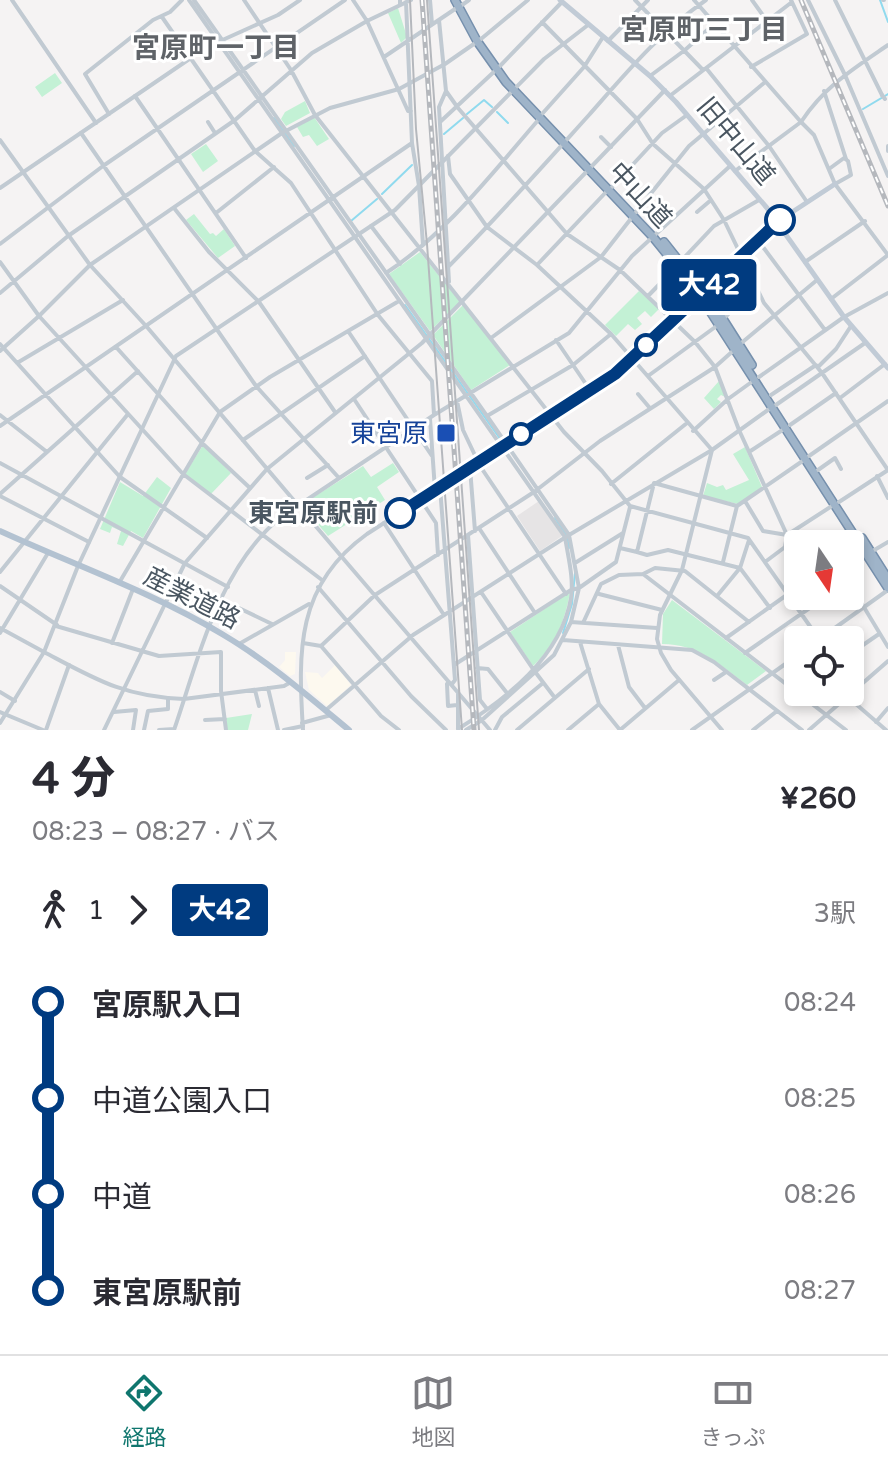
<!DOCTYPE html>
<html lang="ja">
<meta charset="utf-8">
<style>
:root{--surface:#fff;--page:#f7f7f7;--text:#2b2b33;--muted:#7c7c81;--line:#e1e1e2;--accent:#0f766e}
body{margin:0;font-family:"Varela Round","Noto Sans JP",sans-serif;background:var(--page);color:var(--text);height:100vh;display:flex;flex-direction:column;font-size:30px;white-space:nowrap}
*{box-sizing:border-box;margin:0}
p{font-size:26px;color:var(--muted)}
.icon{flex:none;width:44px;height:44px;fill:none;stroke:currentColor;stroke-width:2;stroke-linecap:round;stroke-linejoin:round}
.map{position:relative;height:730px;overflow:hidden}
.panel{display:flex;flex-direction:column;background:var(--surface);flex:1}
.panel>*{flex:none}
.badge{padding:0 16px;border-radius:6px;font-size:28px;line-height:52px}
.needle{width:52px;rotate:167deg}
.controls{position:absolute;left:784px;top:530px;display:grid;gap:16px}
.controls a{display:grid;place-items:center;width:80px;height:80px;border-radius:8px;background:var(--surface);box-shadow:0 4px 12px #0003;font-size:40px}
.map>.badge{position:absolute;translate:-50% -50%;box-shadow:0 0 0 4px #fff}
.legs{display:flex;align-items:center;gap:12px;height:88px;padding:0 32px;font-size:26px}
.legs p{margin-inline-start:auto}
.overview{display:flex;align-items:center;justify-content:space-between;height:136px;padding:0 32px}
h1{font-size:44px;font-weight:800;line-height:60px}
ul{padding:0 32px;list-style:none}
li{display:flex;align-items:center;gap:28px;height:96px;font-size:30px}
li i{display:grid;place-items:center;width:12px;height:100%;margin:0 10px;background:currentColor}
li i::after{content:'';width:20px;height:20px;margin:-10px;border:6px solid;border-radius:50%;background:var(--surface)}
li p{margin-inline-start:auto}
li:first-child i{background:linear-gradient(#0000 50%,currentColor 0)}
li:last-child i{background:linear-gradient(currentColor 50%,#0000 0)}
.menu{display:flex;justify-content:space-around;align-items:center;height:112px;border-top:2px solid var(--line);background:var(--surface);font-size:22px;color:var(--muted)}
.menu a{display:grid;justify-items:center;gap:4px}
.menu .selected{color:var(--accent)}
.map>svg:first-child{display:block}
.commercial{fill:#fdf9ef}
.education{fill:#e6e4e5}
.green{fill:#c3f1d5}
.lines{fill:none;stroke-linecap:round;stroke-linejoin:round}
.stream{stroke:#90daee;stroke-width:2}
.trunk-casing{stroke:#7690ad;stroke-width:10}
.minor{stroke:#c1cad2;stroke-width:4}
.tertiary{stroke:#c1cad2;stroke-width:4}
.secondary{stroke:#c1cbd6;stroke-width:5}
.primary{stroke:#b3c2d1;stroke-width:6}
.trunk{stroke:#9fb4c9;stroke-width:7}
.tram{stroke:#b5b8bd;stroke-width:2}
.rail-casing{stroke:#b5b8bd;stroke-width:5}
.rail{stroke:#fff;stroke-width:2;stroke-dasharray:6;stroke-linecap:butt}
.line-1-casing{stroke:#fff;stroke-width:18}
.line-1{stroke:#003b80;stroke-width:12}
.stop-1-dot{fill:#fff;stroke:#003b80;stroke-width:4}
.transit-dot{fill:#1a4fb4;stroke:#fff;stroke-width:3}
.labels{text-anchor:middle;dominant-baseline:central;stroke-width:6;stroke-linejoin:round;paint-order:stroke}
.street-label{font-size:26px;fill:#4a5661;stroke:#fff}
.transit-label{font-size:26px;fill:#164399;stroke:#fff;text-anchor:end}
.stop-label{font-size:26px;font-weight:bold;fill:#4a5661;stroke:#fff;text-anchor:end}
.neighbourhood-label{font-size:28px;font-weight:bold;fill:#5f6368;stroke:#fff}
</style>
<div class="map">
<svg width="888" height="730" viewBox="0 0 888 730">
<rect width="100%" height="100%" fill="#f5f3f3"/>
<path class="commercial" d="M285,652H296L295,674L290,676L279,667L285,660Z
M335,665L351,685L327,706L309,690L305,672L318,673L322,678Z"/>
<path class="education" d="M539,501L562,536L540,551L517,516Z"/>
<path class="green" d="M398,8L407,37L401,43L388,13Z
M55,73L62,83L42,97L35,87Z
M305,101L310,113L286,126L281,119L285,112Z
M314,117L329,139L317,146L309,135L303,137L297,127Z
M206,144L218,161L203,172L191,154Z
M194,214L210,234L213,233L216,236L224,229L235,246L218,258L186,220Z
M420,252L460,302L430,331L389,274Z
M639,291L659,309L651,317L645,311L637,318L642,324L635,330L628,324L616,336L605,325Z
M463,305L510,365L471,390L433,335Z
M719,381L725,397L721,395L717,399L721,402L714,409L704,398Z
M203,445L231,473L211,494L185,474Z
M745,447L762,487L738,504L703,496L707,483L717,487L723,485L726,490L749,480L733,454Z
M393,463L399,472L377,487L385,500L328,536L301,505L363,466L371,477Z
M157,477L171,488L143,538L131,531L123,546L117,544L121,531L112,527L110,533L100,529L120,482L143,496Z
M570,592C565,621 555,646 533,666L510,632Z
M672,600L766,671L747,685C719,664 698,644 662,644L663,614Z
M252,714L248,730H227L226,718Z"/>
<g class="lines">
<path class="stream" d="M880,0L888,22
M863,109L888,94
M497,112L508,123
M467,114L484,100L492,107
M274,118L294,146
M444,134L463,118
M382,194L412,165
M351,221L377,199
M405,305L503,443
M555,518L567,536L569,548
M563,633L572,604L575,573"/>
<g class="trunk-casing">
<path id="trunk" d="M455,0L477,41L506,82L653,237L699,294L888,588
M664,242L716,308L752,365
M862,538L888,579"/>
</g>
<path class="minor" d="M12,0L96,123
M189,0L565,537C568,557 574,578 571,598C561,657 506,699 458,729
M194,0L487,416L573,365L611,334
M244,0L291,70L315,115L564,432L602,471L630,506L748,538L819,639
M353,0L367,21L411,0
M430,0L432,24
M635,0L703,70
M694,0L801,122C825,86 853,69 888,45
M752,0L767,21
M808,0L845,75L888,176
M835,0L882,95
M883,0H884
M406,2L412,143L419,186L423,245
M462,5L469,0
M162,17L255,151L291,183L378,315L432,381L434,415
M439,20L446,91L458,108L567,234L620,270L695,342L715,367L739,430L787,535L785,547L765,562
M542,22L637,119L653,144L704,189L724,220L764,303L822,373L888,470
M481,39L528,0
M608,41L648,0
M384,57L458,7
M500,66L562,2
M751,67L807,34L791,0
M706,68L769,146L807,202
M650,76L685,50L715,23
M446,91L439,107L449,282
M824,91L846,159
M671,95L792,2
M135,96L246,258
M109,114L85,74L153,20L170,12L182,0
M542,114L584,67L603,37
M208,122L215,133
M440,122L497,69
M81,133L256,386L339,478
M601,137L611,147
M612,187L662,133L687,115
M174,208L209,252L259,302L335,412
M636,212L689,146L764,83
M697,212L711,200
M216,213L274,167
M371,226L400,264
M757,239L825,330
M0,244L103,166L345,0
M681,261L714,226L759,200
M0,262L39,316L183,474L322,580
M805,262L865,221
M537,265L608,190
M448,267C497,218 543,166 589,115C626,73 660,32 706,0
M386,273C446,234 493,172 540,118
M0,293L68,236L235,120L312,53L367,21L408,111H411
M648,296L677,266
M831,299L888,255
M723,319L755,289
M348,331L432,456
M491,338L601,257L633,216
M556,340L590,390
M0,344L120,477L207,538
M739,345L817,280
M116,347L202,443L250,488
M17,363L123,300
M818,367L836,349L851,326
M648,376L718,325
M759,377L844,317L888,293
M638,394L649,407
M771,395L816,365
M840,398L885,364
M354,399L436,523L438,555
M457,401L463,430L480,466L566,594
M773,407L865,343
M0,415L47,452
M430,419L435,490
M790,425L836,393
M0,426L412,143
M693,431L728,399L753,381
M243,440L365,356
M749,452L784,429
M809,456L888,401
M0,463L228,587
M470,468L475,531
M818,470L835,458L841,469
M877,476L888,498
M307,478L328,465
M611,484L687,423
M440,487L455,680L452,684
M0,494L138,371
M0,496L89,542
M745,501L763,531L787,535L809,544
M839,502L888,470
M384,523L444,615
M479,528L535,613
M468,535L480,700L487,709
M787,535L835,504
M785,547L798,562
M620,548L637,552L654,483L737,506
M637,552L647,555L668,550L740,568L770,608
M871,552L888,542
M341,556L490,730
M723,562L737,506L804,460
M575,563L623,533
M0,572L128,414
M643,574L846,730
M119,583L220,412L270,377L399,301
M850,584L888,647
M0,586L57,625
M318,587L411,696L446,730
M481,592L533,669
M599,594L662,610
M717,596L740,568L749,540
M222,600L272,624
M571,622L657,628
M583,623L601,584L619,575L643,574L655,568L685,571L749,622
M56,626L159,656L221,652V691L226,730
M0,628L44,652
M0,633L48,553
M726,638L798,587
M563,640L692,650L714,662L802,730
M580,642L599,704L620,730L679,680
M112,643L133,589
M303,643L321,646L381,716L399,730
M618,645L629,687L645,708
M321,646L375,595L534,492L600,441L715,367L734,350
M745,653L827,596
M850,654L879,634
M454,665L571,590L579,588L616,562L630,507
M477,668L488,669L507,693
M536,673L555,698
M714,680L726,672
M449,682L447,684L448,706L457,705
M268,688L278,730
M255,690L259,706
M0,692L15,701
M842,692L886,730
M184,699L284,686L291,682
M326,710L413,635L569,535L712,450L611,334L537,265L487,227L450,174L448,156
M0,712L43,730
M114,712L136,710L133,730
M205,720L225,719
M876,722L888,708
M302,723L331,715
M458,728V694
M46,730L69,665
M104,730L165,604
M144,730L148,711L168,709V698
M159,730L174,729
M174,730C199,657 219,568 281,517L434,415L569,333L632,256L729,167
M284,730L303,726
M466,730L482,720L554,655L571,622L579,588L569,535L487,416
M495,730L502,717L543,683
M517,730L589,669
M568,730L599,704
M753,730L777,711
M809,730L888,661"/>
<path class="tertiary" d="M400,0V4
M882,95L885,99
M0,140L90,265L147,327L341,556
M888,146V151
M829,169L844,158L848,161L851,175L835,184
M735,171L801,122L814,135L835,184L888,255
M0,188L207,47L278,15L300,0
M0,351L39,316L90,265L282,133L330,108L399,89L445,64L481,39
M165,604L185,563L267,469L422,343L665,90
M818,640L888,590
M239,644L309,604
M44,652C95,679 124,697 184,699
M0,723L44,652L78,566L176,356L395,210L544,59L588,25
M303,730C298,651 296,585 367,534L615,374L777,222
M692,730L798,655
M722,730L671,670L661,653L657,639L660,615L682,570L712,450L772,407"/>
<path class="secondary" d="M560,0L650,76L676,102L767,208L844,317L888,368
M777,222L835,184"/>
<path class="primary" d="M0,531C74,565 152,592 222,634C268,661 308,696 349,730"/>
<use href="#trunk" class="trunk"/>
<path class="tram" d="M410,0L416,129L427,244L462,730
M427,0L479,730"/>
<g class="rail-casing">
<path id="rail" d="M422,0L474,730
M801,0L888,206"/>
</g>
<use href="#rail" class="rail"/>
</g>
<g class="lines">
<g class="line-1-casing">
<path id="line-1" d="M400,513L615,374L780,220"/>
</g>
<use href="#line-1" class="line-1"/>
</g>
<g class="stop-1-dot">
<circle cx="780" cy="220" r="14"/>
<circle cx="646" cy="345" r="10"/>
<circle cx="521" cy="434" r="10"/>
<circle cx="400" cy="513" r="14"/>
</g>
<rect class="transit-dot" x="436" y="423" width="20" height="20" rx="4"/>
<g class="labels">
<g class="street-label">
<text transform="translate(736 141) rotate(50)">旧中山道</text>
<text transform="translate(640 195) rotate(47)">中山道</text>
<text transform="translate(192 598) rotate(27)">産業道路</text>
</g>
<g class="transit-label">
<text x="428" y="433">東宮原</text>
</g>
<g class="stop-label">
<text x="378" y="513">東宮原駅前</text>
</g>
<g class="neighbourhood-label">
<text x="704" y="30">宮原町三丁目</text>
<text x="216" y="48">宮原町一丁目</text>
</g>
</g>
</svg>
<div class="controls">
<a><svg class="needle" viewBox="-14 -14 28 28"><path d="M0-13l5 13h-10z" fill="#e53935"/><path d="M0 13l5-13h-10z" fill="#7c7c81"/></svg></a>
<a><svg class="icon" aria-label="locate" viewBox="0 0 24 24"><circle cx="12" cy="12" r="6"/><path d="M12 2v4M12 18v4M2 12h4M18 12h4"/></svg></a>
</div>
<b class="badge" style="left:709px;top:285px;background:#003b80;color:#fff">大42</b>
</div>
<section class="panel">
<div class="overview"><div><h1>4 分</h1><p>08:23 – 08:27 · バス</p></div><b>¥260</b></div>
<div class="legs"><svg class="icon" aria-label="walk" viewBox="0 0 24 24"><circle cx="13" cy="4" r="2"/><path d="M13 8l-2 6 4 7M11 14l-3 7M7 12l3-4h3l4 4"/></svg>1<svg class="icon" aria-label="forward" viewBox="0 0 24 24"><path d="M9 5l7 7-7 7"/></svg><b class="badge" style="background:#003b80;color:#fff">大42</b><p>3駅</p></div>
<ul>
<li><i style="color:#003b80"></i><b>宮原駅入口</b><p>08:24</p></li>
<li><i style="color:#003b80"></i><span>中道公園入口</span><p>08:25</p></li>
<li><i style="color:#003b80"></i><span>中道</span><p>08:26</p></li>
<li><i style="color:#003b80"></i><b>東宮原駅前</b><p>08:27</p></li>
</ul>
</section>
<nav class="menu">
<a class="selected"><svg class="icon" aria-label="directions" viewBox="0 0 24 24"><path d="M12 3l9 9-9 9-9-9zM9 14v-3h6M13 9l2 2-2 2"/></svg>経路</a>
<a><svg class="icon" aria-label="map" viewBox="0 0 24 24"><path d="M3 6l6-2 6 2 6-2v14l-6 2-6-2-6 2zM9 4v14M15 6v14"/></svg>地図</a>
<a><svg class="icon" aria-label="tickets" viewBox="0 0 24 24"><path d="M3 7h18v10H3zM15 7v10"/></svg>きっぷ</a>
</nav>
